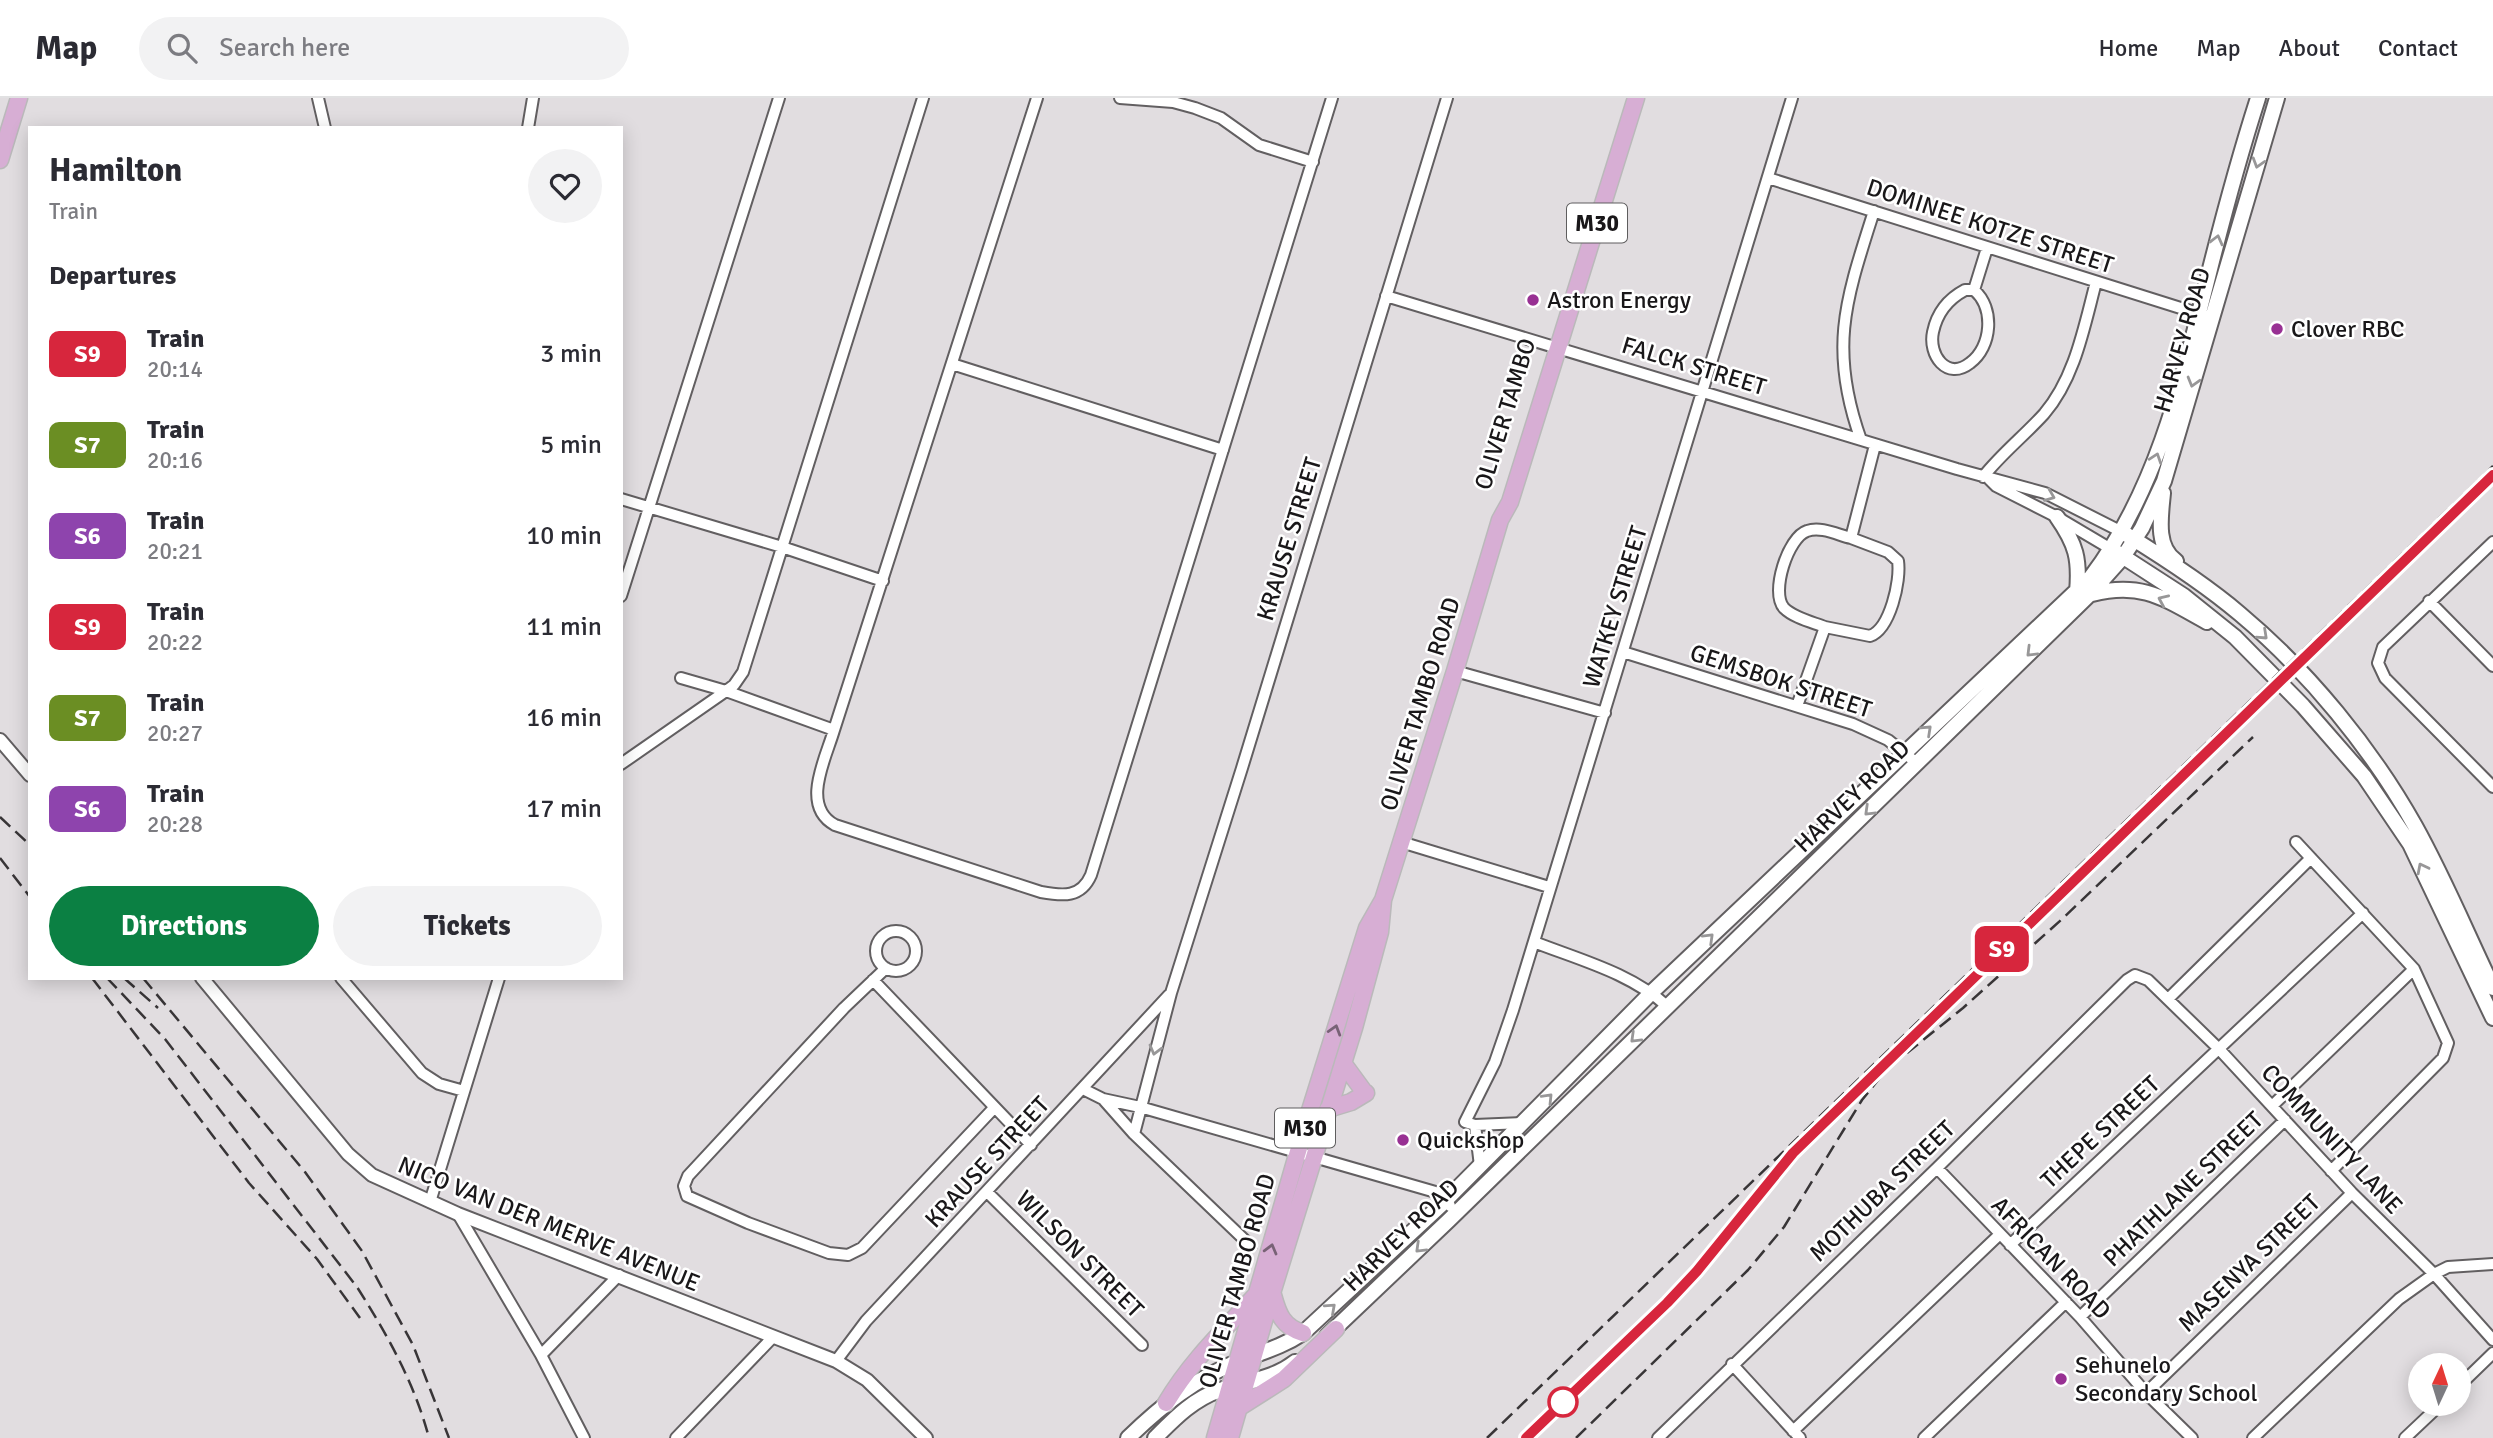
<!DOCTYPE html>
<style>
:root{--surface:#fff;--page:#f2f2f3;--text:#2b2b33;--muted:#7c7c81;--line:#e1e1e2;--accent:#0b8043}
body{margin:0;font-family:Signika,sans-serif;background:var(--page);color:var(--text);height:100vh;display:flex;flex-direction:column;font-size:26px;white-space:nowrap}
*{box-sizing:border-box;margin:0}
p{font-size:23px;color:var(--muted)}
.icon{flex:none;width:38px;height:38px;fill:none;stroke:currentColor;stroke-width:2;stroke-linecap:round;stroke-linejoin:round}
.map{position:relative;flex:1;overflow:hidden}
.panel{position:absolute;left:28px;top:28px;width:595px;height:854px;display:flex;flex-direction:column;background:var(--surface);border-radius:0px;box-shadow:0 4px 18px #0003}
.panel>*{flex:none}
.badge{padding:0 14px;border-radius:10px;font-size:24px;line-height:46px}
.needle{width:46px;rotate:4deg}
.buttons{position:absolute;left:2408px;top:1255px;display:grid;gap:14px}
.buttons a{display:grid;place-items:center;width:63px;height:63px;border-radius:50%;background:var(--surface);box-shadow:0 4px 18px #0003;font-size:35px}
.map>.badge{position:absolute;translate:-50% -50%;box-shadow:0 0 0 4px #fff}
h2{padding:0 21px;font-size:26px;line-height:63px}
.round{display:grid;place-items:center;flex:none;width:74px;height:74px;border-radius:37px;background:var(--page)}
.headline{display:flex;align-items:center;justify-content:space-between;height:119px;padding:0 21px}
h1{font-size:33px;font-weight:700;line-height:52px}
.cta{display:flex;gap:14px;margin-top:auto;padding:14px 21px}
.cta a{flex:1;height:80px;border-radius:42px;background:var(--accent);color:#fff;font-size:28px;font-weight:700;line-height:80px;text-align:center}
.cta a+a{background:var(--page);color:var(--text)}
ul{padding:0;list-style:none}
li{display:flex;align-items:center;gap:21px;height:91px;padding:0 21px}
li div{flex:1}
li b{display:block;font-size:26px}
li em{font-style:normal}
li .badge{min-width:77px;font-weight:700;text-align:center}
header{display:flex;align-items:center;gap:42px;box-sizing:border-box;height:98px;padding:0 35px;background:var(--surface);border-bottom:2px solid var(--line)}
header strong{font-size:33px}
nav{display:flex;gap:38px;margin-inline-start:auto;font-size:24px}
.search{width:490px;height:63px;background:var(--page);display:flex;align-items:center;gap:18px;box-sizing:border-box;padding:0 24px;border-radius:38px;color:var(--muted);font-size:26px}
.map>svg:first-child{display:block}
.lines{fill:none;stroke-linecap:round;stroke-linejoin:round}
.minor-casing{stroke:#625f61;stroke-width:14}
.tertiary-casing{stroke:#625f61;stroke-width:16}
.secondary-casing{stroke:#625f61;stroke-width:18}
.primary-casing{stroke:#bab9ba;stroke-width:19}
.minor{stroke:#fff;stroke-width:10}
.tertiary{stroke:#fff;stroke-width:12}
.secondary{stroke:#fff;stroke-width:14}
.primary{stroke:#d7aed4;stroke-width:16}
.rail{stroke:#383537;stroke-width:2.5;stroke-dasharray:14 7;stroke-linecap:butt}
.oneway{stroke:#989798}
.oneway2{stroke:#786276}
.line-casing{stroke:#fff;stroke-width:16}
.line{stroke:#d7263d;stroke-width:10}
.poi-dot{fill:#983093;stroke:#fff;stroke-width:2.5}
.stop-dot{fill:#fff;stroke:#d7263d;stroke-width:3.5}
.labels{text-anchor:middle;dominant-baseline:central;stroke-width:5;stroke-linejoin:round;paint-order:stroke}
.shield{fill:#fff;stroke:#5e5d5e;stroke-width:2}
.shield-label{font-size:23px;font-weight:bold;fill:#191719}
.street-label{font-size:24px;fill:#191719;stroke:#fff}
.poi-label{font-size:24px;fill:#191719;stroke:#fff;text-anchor:start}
</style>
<header>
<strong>Map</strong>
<div class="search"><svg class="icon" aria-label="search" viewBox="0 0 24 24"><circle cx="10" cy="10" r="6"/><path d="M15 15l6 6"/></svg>Search here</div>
<nav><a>Home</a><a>Map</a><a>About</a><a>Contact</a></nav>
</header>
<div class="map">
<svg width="2493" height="1340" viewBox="0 0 2493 1340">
<rect width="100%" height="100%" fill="#e1dde0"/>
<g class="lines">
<g class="minor-casing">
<path id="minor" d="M318,0L325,30
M1037,0L834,632C826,660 800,708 835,727L1041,794C1063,798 1081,800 1091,777L1332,0
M1120,0L1173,4L1195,10L1221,20L1259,47L1313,64
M528,30L533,0
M1768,80L2206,218
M1965,192H1974C1995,210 1992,249 1970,265C1947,283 1928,257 1933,234C1937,215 1948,201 1965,192Z
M1974,192L1987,150
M1386,198L1957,371L2045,395L2122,434
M952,266L1223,352
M1861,342C1828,250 1846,201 1874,113
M1983,379C2001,356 2024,338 2044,316C2075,280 2084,229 2096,184
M1989,381L1996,388L2057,419L2111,451
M621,401L782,449L883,483
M2493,444L2383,549L2378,565L2385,580L2493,689
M621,498L779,0
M2429,503L2493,568
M1825,529L1870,538C1890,531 1901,483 1898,463L1888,454L1851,440
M1623,554L1853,626L1888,642L1918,666
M1455,573L1605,615
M681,580L726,593L834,632
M1797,608L1825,529C1812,524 1794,520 1784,510C1770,495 1788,439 1807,433C1821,428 1838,437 1851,440L1875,347
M621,666L726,593L734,587L743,574L923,0
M1401,744L1549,789
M2296,744L2414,871L2448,945L2443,960L2331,1073
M876 853a20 20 0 1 1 40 0a20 20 0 1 1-40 0Z
M1534,844C1580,862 1631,875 1668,909
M886,870L844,910L688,1078L684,1088L687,1098L748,1125L829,1155L848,1157L862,1150L994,1010
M341,880L422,975L439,986L464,993
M873,882L1031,1047
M2168,901L2311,760
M1083,991L1103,1001L1140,1009L1439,1095L1447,1101L1450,1108
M1103,1001L1134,1036L1251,1148
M2272,1008L2414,871
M1523,1025L1475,1027L1465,1024L1495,964L1513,912L1792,0
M1475,1027L1480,1068
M1134,1036L1171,895L1242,670L1447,0
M1937,1070L2080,1219L2146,1295L2192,1340
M987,1094L1142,1247
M430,1104L499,880
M458,1116L541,1257
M2010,1147L2363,815
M2080,1219L2285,1022
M836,1263L866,1223L1169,897
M1732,1266L1800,1340
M2459,1288L2493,1255
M2146,1295L2352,1095
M1793,1333L1999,1137
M584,1340L541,1257L619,1177
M676,1340L773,1239
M1658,1340L1937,1070L2127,882L2135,877L2148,882L2219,951L2352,1095L2434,1176L2493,1242
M1924,1340L2066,1204
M2253,1340L2399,1201L2434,1176L2448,1169L2493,1166
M2405,1340L2441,1306"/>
</g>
<g class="tertiary-casing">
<path id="tertiary" d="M0,642L30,677
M202,880L348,1056L372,1077L458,1116L836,1263L867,1282L926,1340"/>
</g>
<g class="secondary-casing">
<path id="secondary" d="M2163,395C2161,417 2155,449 2176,463
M2057,419C2076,446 2080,461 2077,494
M2127,437C2166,461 2206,487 2240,516C2308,573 2372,651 2415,728C2444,780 2467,836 2493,890
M2116,454L2184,498L2235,539L2303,608L2364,678L2410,746L2493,920
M2092,496C2142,483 2165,501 2207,524
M1327,1238L1449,1122L2089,497L2123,459L2142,430L2164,383L2277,0
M1128,1340C1161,1308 1196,1280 1239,1263C1262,1254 1282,1249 1303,1235L1441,1107L1652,894L2091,479C2157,392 2182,283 2208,179C2223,119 2239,59 2258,0
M1155,1340C1174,1321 1193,1301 1220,1292C1247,1282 1272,1282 1295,1264"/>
</g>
<g class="primary-casing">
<path id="primary" d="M0,62L19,0
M1343,965L1365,995
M1328,1011L1351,1004L1366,995
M1273,1197C1278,1216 1283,1229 1303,1235
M1166,1305C1191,1263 1224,1232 1256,1197
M1240,1309L1284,1281L1336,1231
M1215,1340L1308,1019L1367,830L1383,802L1455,573L1500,422L1510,404L1636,0
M1230,1340L1272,1195L1354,930L1380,834L1383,802"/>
</g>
<use href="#minor" class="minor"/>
<use href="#tertiary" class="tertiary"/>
<use href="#secondary" class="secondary"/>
<use href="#primary" class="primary"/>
<path class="rail" d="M0,719L30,747
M0,760L30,799
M92,880L249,1085L317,1161L360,1220
M107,880L165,941L357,1189C387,1236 415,1286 429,1340
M124,880L158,910
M143,880L305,1074L362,1153L413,1247L449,1340
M1907,955L1963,910L2061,822L2253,639
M1487,1340L2493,368
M1526,1340L1667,1205L1697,1173L1787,1062
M1576,1340L1748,1172L1784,1129L1862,1002L1912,940"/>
</g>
<defs><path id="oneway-chevron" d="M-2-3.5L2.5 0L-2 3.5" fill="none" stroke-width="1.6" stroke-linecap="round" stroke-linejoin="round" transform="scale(1.75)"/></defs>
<g class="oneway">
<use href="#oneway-chevron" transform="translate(2258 65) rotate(107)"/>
<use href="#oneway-chevron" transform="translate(2217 142) rotate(-76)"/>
<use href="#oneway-chevron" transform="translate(2193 284) rotate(106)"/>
<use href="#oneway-chevron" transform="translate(2156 360) rotate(-71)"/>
<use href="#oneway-chevron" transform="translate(2050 398) rotate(22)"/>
<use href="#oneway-chevron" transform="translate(2163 502) rotate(-156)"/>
<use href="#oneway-chevron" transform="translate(2263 537) rotate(43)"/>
<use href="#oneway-chevron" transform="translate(2031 554) rotate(135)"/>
<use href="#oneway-chevron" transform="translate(1927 632) rotate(-43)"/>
<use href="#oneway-chevron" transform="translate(1869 713) rotate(136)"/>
<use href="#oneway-chevron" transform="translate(2422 770) rotate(-117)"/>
<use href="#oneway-chevron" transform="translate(1709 840) rotate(-44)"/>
<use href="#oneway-chevron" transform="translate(1635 940) rotate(136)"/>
<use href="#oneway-chevron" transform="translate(1155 952) rotate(105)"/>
<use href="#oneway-chevron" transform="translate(1548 1000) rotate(-46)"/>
<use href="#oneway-chevron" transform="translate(1420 1150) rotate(136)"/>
<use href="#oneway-chevron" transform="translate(1331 1210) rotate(-42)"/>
</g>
<g class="oneway2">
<use href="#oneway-chevron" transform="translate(1335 932) rotate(-73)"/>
<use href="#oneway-chevron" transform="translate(1271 1151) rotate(-75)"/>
</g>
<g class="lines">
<g class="line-casing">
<path id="line" d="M1526,1340L1667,1205L1697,1173L1793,1055L2493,377"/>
</g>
<use href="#line" class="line"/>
</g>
<g class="poi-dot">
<circle cx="1533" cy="202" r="7"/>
<circle cx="2277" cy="231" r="7"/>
<circle cx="1403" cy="1042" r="7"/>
<circle cx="2061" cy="1281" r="7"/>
</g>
<circle class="stop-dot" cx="1563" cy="1304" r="14"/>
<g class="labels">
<g class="shield">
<rect x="1567" y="105.5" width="60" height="39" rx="5"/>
<rect x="1275" y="1010.5" width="60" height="39" rx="5"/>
</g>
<g class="shield-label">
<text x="1597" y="125">M30</text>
<text x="1305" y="1030">M30</text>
</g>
<g class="street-label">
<text transform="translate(1990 128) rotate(18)">DOMINEE KOTZE STREET</text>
<text transform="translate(2182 242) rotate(-74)">HARVEY ROAD</text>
<text transform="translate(1694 268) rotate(17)">FALCK STREET</text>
<text transform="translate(1505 316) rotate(-73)">OLIVER TAMBO</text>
<text transform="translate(1289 441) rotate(-73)">KRAUSE STREET</text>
<text transform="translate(1615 509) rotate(-73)">WATKEY STREET</text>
<text transform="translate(1781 583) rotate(18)">GEMSBOK STREET</text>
<text transform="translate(1420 606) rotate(-73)">OLIVER TAMBO ROAD</text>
<text transform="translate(1852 698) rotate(-44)">HARVEY ROAD</text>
<text transform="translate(2100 1034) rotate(-43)">THEPE STREET</text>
<text transform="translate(2332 1041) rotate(47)">COMMUNITY LANE</text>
<text transform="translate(987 1064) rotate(-47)">KRAUSE STREET</text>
<text transform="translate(2183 1091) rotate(-44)">PHATHLANE STREET</text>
<text transform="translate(1882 1093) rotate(-44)">MOTHUBA STREET</text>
<text transform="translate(549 1126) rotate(22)">NICO VAN DER MERVE AVENUE</text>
<text transform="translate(1401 1137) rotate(-44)">HARVEY ROAD</text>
<text transform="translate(1080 1156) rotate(45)">WILSON STREET</text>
<text transform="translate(2051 1160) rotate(46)">AFRICAN ROAD</text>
<text transform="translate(2249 1165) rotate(-44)">MASENYA STREET</text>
<text transform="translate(1237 1183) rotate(-74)">OLIVER TAMBO ROAD</text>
</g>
<g class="poi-label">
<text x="1547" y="202">Astron Energy</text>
<text x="2291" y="231">Clover RBC</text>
<text x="1417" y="1042">Quickshop</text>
<text x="2075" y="1267">Sehunelo<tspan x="2075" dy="28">Secondary School</tspan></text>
</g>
</g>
</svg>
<div class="buttons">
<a><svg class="needle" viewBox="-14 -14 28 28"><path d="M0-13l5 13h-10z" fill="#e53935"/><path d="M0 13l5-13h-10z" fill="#7c7c81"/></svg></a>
</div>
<b class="badge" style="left:2002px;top:851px;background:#d7263d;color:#fff">S9</b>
<section class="panel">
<div class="headline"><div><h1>Hamilton</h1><p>Train</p></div><a class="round"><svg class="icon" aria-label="heart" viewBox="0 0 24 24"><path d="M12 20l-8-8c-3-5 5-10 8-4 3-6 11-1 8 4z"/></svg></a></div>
<h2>Departures</h2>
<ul>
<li><span class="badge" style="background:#d7263d;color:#fff">S9</span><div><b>Train</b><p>20:14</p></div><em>3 min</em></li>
<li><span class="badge" style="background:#6b8e23;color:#fff">S7</span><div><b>Train</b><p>20:16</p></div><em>5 min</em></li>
<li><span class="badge" style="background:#8e44ad;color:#fff">S6</span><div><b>Train</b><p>20:21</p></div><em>10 min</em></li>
<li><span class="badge" style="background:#d7263d;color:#fff">S9</span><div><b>Train</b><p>20:22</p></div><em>11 min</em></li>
<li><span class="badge" style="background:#6b8e23;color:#fff">S7</span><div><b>Train</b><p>20:27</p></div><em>16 min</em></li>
<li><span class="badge" style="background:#8e44ad;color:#fff">S6</span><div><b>Train</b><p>20:28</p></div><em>17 min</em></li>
</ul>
<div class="cta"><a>Directions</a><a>Tickets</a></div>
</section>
</div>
